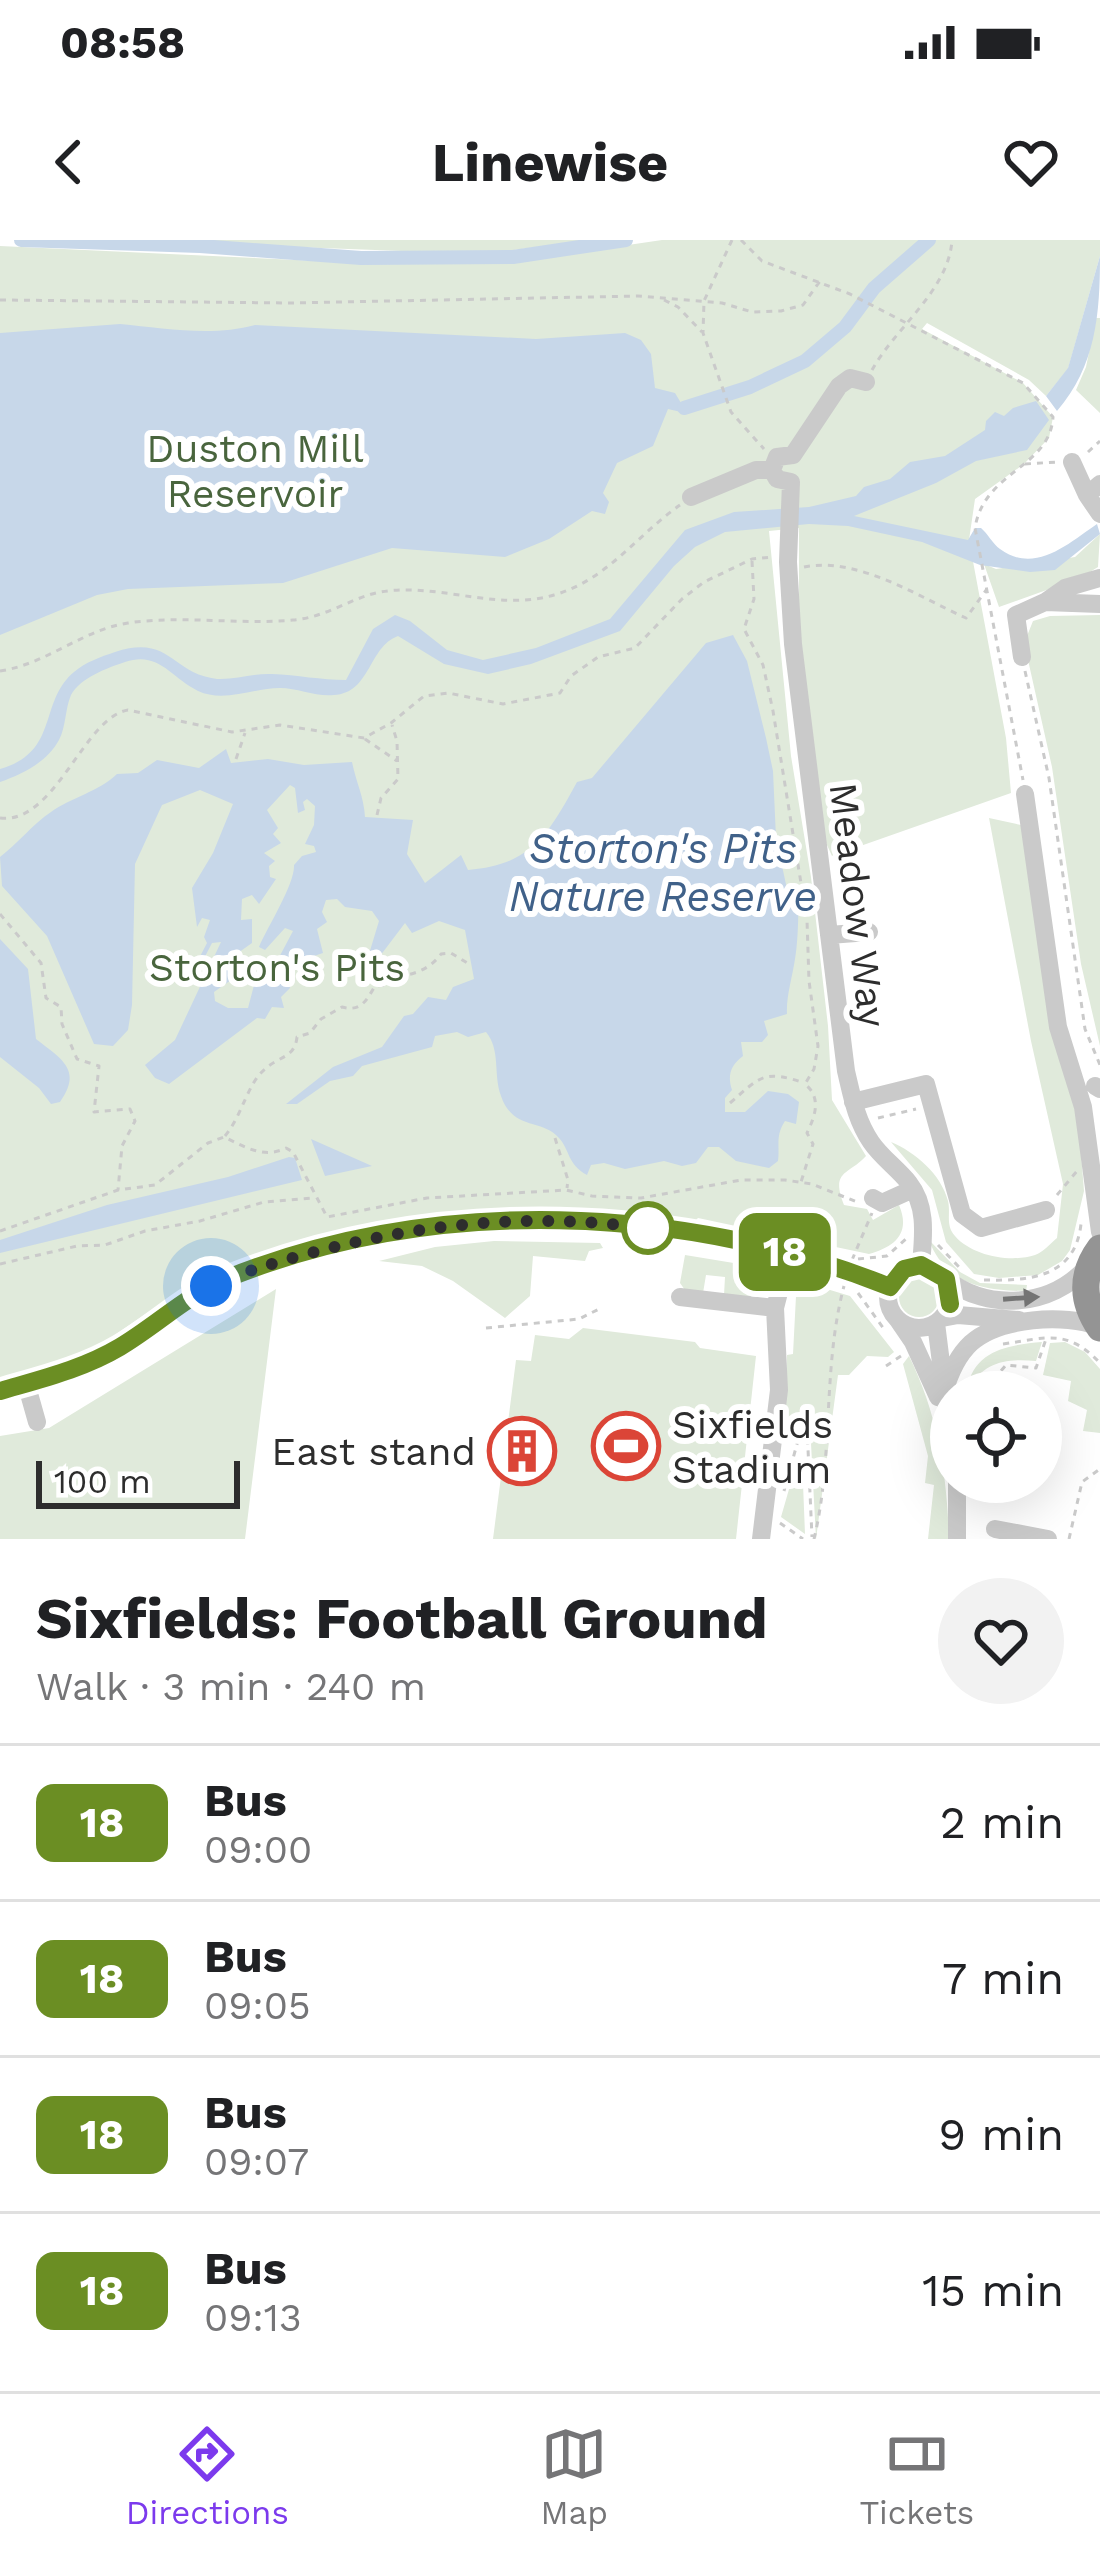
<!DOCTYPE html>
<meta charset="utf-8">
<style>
:root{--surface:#fff;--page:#f2f2f2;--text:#202124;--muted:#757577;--line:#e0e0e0;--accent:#7c3aed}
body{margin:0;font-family:"Work Sans",sans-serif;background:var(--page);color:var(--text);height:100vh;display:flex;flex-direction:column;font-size:45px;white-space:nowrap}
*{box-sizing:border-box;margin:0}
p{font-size:39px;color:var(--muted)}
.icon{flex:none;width:66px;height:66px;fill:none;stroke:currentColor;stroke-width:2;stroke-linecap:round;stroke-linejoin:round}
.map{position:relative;height:1299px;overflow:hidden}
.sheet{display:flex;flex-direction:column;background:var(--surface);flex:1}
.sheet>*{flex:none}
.badge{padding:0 24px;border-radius:18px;font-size:42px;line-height:78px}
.buttons{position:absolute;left:930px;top:1131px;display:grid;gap:24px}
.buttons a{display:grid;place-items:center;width:132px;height:132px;border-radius:50%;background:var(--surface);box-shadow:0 12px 48px #0002;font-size:60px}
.scale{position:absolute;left:36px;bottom:30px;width:204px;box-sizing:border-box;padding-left:12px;border:6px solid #2d2d2d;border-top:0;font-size:33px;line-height:42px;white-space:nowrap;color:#2d2d2d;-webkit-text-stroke:9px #fff;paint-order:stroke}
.you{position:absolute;width:60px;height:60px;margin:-30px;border:9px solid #fff;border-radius:50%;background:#1a73e8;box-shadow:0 0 0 18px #1a73e833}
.map>.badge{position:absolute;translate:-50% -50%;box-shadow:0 0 0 6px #fff}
.round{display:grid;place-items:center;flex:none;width:126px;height:126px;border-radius:63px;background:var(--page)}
.head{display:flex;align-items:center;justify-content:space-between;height:204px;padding:0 36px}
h1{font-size:57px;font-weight:700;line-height:90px}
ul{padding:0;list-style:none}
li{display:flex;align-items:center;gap:36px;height:156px;padding:0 36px;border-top:3px solid var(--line)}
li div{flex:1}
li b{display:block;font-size:45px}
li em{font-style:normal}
li .badge{min-width:132px;font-weight:700;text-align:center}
.status{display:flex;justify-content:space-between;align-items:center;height:84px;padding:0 60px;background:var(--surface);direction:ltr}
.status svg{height:33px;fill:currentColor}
header{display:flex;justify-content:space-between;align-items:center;height:156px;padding:0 36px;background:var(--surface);font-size:54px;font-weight:700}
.tab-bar{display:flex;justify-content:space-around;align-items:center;height:168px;border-top:3px solid var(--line);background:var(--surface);font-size:33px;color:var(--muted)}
.tab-bar a{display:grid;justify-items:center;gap:6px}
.tab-bar .active{color:var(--accent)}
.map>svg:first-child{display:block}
.green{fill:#e0eadb}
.water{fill:#c7d7e9;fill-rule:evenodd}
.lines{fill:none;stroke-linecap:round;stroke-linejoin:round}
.canal{stroke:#c7d7e9;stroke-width:14}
.path{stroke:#cacaca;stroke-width:3;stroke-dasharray:6 6;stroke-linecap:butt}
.minor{stroke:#cacaca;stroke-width:18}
.highway{stroke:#949494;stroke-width:27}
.oneway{fill:#747474}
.line-casing{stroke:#fff;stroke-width:27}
.line{stroke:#6b8e23;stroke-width:18}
.walk{stroke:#2d2d2d;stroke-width:12;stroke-dasharray:0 21.6}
.stop-dot{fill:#fff;stroke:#6b8e23;stroke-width:6}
.labels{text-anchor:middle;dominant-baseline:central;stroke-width:12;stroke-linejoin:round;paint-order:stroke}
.park-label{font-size:39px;fill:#49653d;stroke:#fff}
.street-label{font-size:39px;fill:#2d2d2d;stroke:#fff}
.poi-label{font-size:39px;fill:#2d2d2d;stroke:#fff;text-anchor:start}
.water-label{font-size:42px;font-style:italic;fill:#406189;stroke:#fff}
</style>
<div class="status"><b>08:58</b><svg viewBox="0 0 49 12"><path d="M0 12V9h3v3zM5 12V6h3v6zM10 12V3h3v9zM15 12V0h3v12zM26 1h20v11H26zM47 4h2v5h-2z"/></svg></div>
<header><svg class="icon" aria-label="back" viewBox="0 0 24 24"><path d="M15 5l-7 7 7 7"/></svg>Linewise<svg class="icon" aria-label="heart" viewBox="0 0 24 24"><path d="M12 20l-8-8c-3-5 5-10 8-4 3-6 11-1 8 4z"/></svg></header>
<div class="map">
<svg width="1100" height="1299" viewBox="0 0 1100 1299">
<rect width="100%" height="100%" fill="#fff"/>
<path class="green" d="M101,0H591L506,11L456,13Z
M662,0H1100V16L1068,129L1046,156L1029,140L927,83L922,89L1023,143L1053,177L1049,198L1024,224L975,259L969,300L1006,498L1011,553L832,616L822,594L799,382V288L769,291L791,516L811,637L828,786L832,860L866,916C849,935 830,930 844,965L867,969L873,980L899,965C911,993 895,1007 869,1014L698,978L690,986L537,969L463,972L380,986L276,1010L197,1039L106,1101L63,1121L0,1140V6L339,22L442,23L540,18Z
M1096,78H1100V173L1076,150L1086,127Z
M1100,294L1098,327L1080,338L999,367L984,324L996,329L1075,317Z
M1100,375V806L1081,724L1052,527L1028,420L1027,396L1033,381L1050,376Z
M989,578L1021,585L1078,875L1084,951L1070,1010L1062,1021L1038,1035L999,1038L974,1034L946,1002L932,950L891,902C915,912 941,934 948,961C951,973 945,985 955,996C972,1016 1011,1023 1035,1015C1043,1012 1050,1004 1057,998L1063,944L1031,801Z
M929,1000L960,1032L980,1043L1027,1045L1026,1051C985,1051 945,1044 929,1000Z
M494,1001L600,1003L603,1008L589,1011L585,1021L533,1016L530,1056L505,1078L453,1041L422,1026L379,1021L435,1007Z
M685,1015L758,1027L759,1045L750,1058L724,1055L725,1037L706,1035L703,1053L685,1050L680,1043Z
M899 1057a20 20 0 1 1 40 0a20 20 0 1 1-40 0Z
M807,1043L850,1056L894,1112L888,1117L867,1116L849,1135H838L816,1299L810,1184L785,1176L787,1115L793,1114L796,1056Z
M276,1049L245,1299H0V1196L49,1188Z
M583,1088L695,1102L700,1108L756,1116L736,1299H493L516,1120L531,1121L535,1095L569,1099Z
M1042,1102L1036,1121C1005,1118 985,1122 967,1149C974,1110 1008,1105 1042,1102Z
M1065,1102L1085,1112L1100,1129V1193L1083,1191L1087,1170L1068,1161L1071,1141L1043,1135L1050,1103Z
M909,1116C938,1175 947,1234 949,1299H928L934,1245L925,1243L928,1216L903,1124Z
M798,1218H802L805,1294L781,1277Z"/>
<path class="water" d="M1100,16C1100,74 1096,126 1057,171L1046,156L1068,128Z
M120,84C163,88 212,97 255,85L536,99L625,93L641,100L651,114L655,148L675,153L684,168L681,172L668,169L653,206L617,223L603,253L609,262L605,274L592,271L549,299L505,317L392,308L283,343L128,349L97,355L0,395V93Z
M1036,161L1049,180L1027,210L976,221L936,243L854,276L968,300L975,288H981C988,294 993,304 1000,309C1035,335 1069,303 1097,284L1100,294L1055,330L1030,332L980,325L922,302L848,286L809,284L725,292L695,307L674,326L620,391L531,424L488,434L444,424L398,396C368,407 371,453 334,455C316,457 298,448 280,448C253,448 224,463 198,451C170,437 159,411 125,422C107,428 80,438 71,455C65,469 66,487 59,500C47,522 23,534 0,542V529C60,512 38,462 74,432C86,422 100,417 115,412C171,394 171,434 217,439C235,440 254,433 272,434C297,435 321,440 346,440L373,389L395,375L410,381L447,410L483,420L536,408L610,379L685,290L734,272L809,267L856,256L864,247L890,239L910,222L945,216L985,190L986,181L995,172L1004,176L1013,168Z
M733,395L747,421L766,498L773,531L776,598L787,649L798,651C799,668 798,703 795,719C792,739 786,757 787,774L764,781L768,795L762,802H741L743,816C731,825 727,835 732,850L725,858V872H745L768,851L788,854L799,862L796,884L785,881C775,896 780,906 778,921L769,928L736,921L719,907H708L696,923L682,926L664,921L625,929L604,923L591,925L587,935C567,924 570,910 559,898C541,878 513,891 501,856C493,834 501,810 486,792L468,797L457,792L435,796L432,807L362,826L353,836L330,841L297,864H286L333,827L382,807L404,776L413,774L428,757L446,760L453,747L474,739L465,690L439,681L412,693L405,683L380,716L369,714L379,681L372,671L345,667L337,659L326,660L322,672L327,682L317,689L323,713L299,721L287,734L290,748L281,757L284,768L272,767L265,779L257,778L169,844L155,838L145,825L175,800L221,702L212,703L197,732L193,730L207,703L204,697L210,680L202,678L197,687L192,648L213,613L233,564L200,550L162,565L135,624L132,765L128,790L113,806L94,804L47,696L2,646L0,617C17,604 33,584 51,572C72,557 98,552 117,534L138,533L157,520L199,528L226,509L231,523L268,519L304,525L352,522C356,542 364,557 365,577L413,580L407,614L425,643L461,615L468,630C531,625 548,595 577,542L592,538L706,403ZM290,545L295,548L298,573L305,570L303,562L307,559L315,566L314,585L305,604L314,606L316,612L302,616L294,625C295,644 268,686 259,707L265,710L285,688L293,691L267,740L257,734L248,768H228L215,761L214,752L231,740L235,715L252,703V679L241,680L242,659L252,655L259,664L276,639L270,637L269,626L275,621L264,613L281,603L273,594L278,588L267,570Z
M0,699L28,729L36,799C61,819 83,829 60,862L51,864L39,848L0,817Z
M311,899L372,926L325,936Z
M289,917L295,918L302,940L0,1013V1000L107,965L228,937Z"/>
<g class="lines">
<path class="canal" d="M21,0L200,6L361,18L513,17L626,0
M684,168L750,147L805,121L845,87L874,48L929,0"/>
<path class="path" d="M732,0L704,61L703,93L731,172L764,209
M741,0L762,21L850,54L1023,143L1053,177C1050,228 984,231 975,288L1023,540
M0,60L290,63L638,56L722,63L752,72L781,71L803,65L820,41
M664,60L678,67L702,92
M872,130C895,88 949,50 952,0
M1088,212L1100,201
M1025,224L1057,222
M752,321L754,359L744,389L763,425L773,471L807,680L809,741L818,806L814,829L805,844C822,858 815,876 807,893L813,904L801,942
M804,327C857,316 919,357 966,378L987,349
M0,431C47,424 82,390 128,383C182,375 239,385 293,380C324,378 351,358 380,352C438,342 496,372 554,355C607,340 636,296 680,265
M1025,431L1049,538L1085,789L1100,825
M365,499L397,521
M236,519L245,493
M377,575L381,558L398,539L397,501L392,485
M0,578C55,585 84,477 128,470L232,492L280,485L364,498L391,483L424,456L448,453L503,464L560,453L571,436L598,417L635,408L682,359L704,342L752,319L772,317
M0,674L41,723L46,758L61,767L62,784L77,819L99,826L94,872L130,869L135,881L122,906L118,950
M730,863C760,837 764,829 804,843
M878,878L916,869
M225,896C243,874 247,844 265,829C279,816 295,818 297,797L310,793L321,779L342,767C361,772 366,761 375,746L389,745L398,736C415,735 431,728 441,714L451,713L469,724
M555,898L568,940L567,948
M1057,955L1077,931
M0,991L118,950L155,945L208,903L224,897C245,907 264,919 286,908L293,912L327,977L427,958L566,950L592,956L641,958L741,940H785L812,944L857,962
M938,1005L960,1028
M858,1019L887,1016L907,998
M852,1020L872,973
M0,1024L77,1006L105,1005L145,991L200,981L264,962L312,958
M984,1040C1029,1041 1075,1038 1081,984
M858,1053L884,1089
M486,1088L579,1079L599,1069
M1003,1104C1046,1098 1067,1088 1100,1123
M886,1126L904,1114
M991,1152L995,1138L1006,1125L1036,1128L1046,1099
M784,1251L802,1186L807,1187L812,1297
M780,1283L803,1299
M814,1299C834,1216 822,1129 844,1046
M1069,1299L1082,1242L1100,1229"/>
<path class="minor" d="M1072,222L1087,255
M772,230L777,217L793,215L839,146L850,138L866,142
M1100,244L1087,255L1100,274
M691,257L756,230H772L777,239L791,242L788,322L793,404L846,831C852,856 856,880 871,902C881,917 898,929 909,943C928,967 923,998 921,1025
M1045,362L1065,348L1100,338
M1022,417L1016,375L1045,362L1100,364
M1025,554L1058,787L1083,867L1100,992
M829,695L869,692
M1095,846L1100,849
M853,862L926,844L962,974L981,988L1046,970
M873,958L882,963L913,949
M888 1057a31 31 0 1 1 62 0a31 31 0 1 1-62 0Z
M946,1039C989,1072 1051,1067 1087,1027
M680,1057L775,1068
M942,1078L958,1075L1019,1080
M898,1080L913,1102L938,1157
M936,1083L951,1203
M26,1143L37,1182
M0,1151C41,1139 83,1129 120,1107C157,1084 187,1054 228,1038C438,955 681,965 890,1047
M944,1153C949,1135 956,1117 971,1103C999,1078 1065,1073 1099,1087
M995,1289L1048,1299
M761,1299L779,1150L775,1068L789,1013
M957,1299V1242"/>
<path class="highway" d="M1100,1008C1080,1035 1082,1062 1100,1088"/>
</g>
<defs><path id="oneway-solid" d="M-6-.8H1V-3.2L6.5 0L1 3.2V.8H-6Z" transform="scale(3)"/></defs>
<use class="oneway" href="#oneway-solid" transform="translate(1021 1058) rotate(-4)"/>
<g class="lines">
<g class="line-casing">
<path id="line" d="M0,1151C41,1139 83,1129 120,1107C157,1085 187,1055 228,1038C435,955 684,964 890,1047L904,1029L921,1025L946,1039L950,1064"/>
</g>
<use href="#line" class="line"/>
<path class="walk" d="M211,1046C242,1032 274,1023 307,1014C426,982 543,971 664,991L648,988"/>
</g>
<defs>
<g id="stadium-ring" transform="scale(3.45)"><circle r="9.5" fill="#fff" stroke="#db4537" stroke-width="1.5"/><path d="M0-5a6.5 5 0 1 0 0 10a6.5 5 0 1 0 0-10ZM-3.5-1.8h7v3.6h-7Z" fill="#db4537"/></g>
<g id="building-ring" transform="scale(3.45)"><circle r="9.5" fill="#fff" stroke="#db4537" stroke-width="1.5"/><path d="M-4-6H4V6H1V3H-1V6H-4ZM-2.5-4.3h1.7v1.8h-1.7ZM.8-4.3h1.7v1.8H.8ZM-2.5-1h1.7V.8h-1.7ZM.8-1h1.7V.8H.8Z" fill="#db4537"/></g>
</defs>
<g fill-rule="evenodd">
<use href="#stadium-ring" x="626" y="1206"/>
<use href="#building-ring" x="522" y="1211"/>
</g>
<circle class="stop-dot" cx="648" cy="988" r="24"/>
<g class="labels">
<g class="park-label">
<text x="255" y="208">Duston Mill<tspan x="255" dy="45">Reservoir</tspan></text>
<text x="277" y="727">Storton's Pits</text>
</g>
<g class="street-label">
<text transform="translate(858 665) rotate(83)">Meadow Way</text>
</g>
<g class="poi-label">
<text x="672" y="1184">Sixfields<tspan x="672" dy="45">Stadium</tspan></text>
<text x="476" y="1211" text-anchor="end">East stand</text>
</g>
<g class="water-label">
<text x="663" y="608">Storton's Pits<tspan x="663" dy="48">Nature Reserve</tspan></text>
</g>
</g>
</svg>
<div class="buttons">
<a><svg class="icon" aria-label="locate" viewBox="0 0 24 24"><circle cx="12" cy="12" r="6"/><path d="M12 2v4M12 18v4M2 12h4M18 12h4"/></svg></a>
</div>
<div class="scale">100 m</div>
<div class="you" style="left:211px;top:1046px"></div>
<b class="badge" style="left:785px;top:1012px;background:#6b8e23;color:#fff">18</b>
</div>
<section class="sheet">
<div class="head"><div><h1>Sixfields: Football Ground</h1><p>Walk · 3 min · 240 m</p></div><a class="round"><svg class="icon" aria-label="heart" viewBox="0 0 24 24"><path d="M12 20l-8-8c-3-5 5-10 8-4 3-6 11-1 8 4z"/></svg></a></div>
<ul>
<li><span class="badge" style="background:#6b8e23;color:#fff">18</span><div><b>Bus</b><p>09:00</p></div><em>2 min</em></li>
<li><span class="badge" style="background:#6b8e23;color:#fff">18</span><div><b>Bus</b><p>09:05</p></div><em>7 min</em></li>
<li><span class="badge" style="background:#6b8e23;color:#fff">18</span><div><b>Bus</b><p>09:07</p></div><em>9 min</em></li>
<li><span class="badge" style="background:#6b8e23;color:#fff">18</span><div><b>Bus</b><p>09:13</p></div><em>15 min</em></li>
</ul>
</section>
<nav class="tab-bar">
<a class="active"><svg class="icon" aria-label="directions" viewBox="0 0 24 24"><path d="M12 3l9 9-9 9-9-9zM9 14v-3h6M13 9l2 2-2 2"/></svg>Directions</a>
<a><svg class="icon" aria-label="map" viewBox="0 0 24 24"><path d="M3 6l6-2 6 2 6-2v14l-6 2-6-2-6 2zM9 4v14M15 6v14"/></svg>Map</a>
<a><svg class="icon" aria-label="tickets" viewBox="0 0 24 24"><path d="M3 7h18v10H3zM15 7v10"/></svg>Tickets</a>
</nav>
